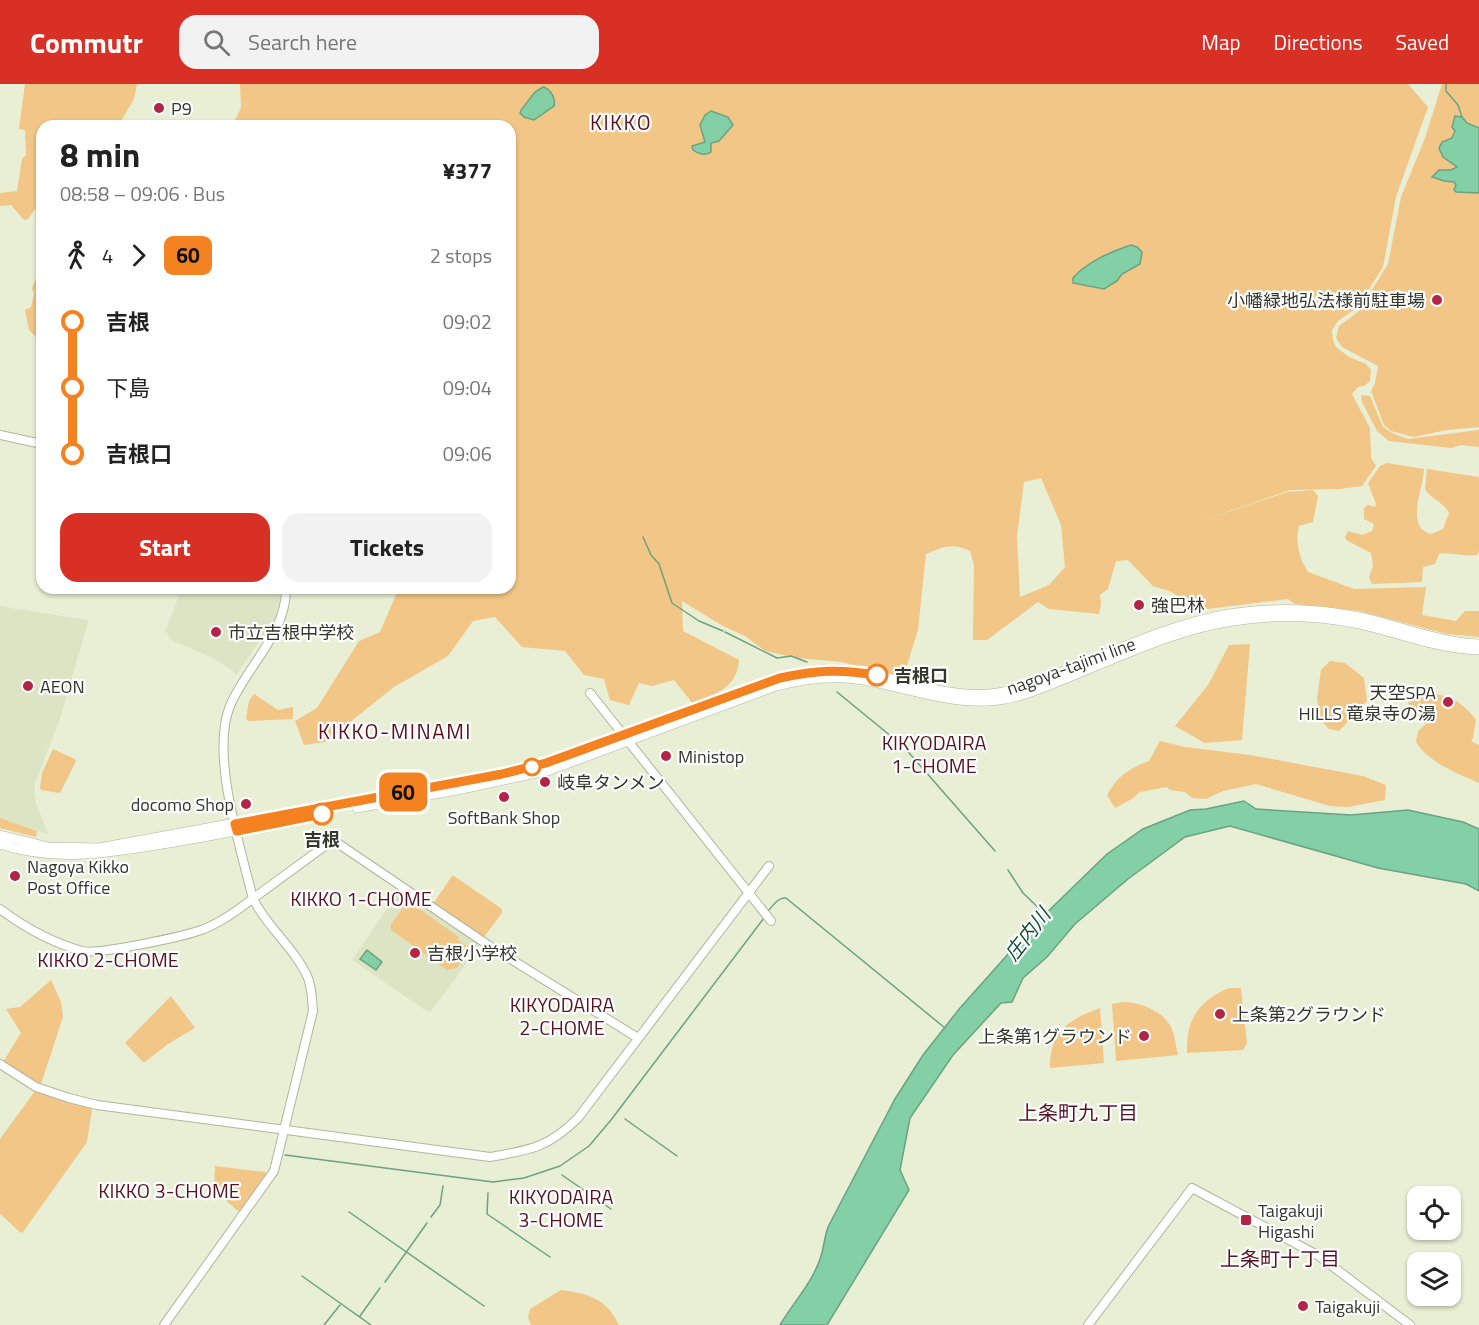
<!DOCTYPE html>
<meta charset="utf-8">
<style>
:root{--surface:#fff;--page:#f2f2f2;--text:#222;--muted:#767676;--accent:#d93025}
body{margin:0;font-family:"Titillium Web","Noto Sans JP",sans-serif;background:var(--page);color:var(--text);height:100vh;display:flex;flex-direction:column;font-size:22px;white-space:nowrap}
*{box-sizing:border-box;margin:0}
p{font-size:20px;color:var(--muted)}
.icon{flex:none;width:33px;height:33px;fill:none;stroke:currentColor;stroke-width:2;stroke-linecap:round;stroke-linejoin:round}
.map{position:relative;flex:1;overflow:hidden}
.drawer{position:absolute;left:36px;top:36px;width:480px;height:474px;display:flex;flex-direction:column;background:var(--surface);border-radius:18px;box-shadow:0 2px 4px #0004}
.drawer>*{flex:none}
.badge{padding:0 12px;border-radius:9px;font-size:21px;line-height:39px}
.controls{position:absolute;left:1407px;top:1102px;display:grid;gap:12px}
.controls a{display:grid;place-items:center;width:54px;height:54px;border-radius:12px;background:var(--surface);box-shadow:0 2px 4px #0004;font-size:30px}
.map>.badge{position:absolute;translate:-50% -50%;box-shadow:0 0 0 3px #fff}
.legs{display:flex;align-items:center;gap:9px;height:66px;padding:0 24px;font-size:20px}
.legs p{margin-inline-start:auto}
.head{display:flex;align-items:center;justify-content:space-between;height:102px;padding:0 24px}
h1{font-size:33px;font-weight:700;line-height:45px}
.button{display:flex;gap:12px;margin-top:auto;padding:12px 24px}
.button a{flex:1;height:69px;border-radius:18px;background:var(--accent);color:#fff;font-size:24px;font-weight:700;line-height:69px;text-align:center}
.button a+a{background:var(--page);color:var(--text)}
ul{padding:0 24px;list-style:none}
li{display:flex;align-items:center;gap:21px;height:66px;font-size:22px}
li i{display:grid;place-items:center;width:9px;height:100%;margin:0 8px;background:currentColor}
li i::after{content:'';width:15px;height:15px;margin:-8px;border:4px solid;border-radius:50%;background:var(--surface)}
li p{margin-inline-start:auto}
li:first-child i{background:linear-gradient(#0000 50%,currentColor 0)}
li:last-child i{background:linear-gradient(currentColor 50%,#0000 0)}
header{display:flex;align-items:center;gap:36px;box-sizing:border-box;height:84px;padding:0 30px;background:var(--accent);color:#fff}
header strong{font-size:28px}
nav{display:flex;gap:33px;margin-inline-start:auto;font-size:21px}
.search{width:420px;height:54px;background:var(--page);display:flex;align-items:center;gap:15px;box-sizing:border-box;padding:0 21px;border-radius:18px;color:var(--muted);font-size:22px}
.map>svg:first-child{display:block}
.built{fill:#dde4c3}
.green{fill:#f1c686;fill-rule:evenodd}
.water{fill:#83d0a7;stroke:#6ba282;stroke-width:1.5}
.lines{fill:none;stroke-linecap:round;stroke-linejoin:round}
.stream{stroke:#6ba282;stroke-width:1.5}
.secondary-casing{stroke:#afb69c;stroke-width:10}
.primary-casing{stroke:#afb69c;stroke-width:10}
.secondary{stroke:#fff;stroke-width:8}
.primary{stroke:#fff;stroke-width:9}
.line-1-casing{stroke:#fff;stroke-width:14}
.line-1{stroke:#f58220;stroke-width:9}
.poi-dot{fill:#b52446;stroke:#fff;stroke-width:2}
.stop-1-dot{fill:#fff;stroke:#f58220;stroke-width:3}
.labels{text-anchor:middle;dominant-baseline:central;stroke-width:4.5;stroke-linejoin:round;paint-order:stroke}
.poi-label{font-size:18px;fill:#34372c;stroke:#fff;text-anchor:start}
.street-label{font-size:18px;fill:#34372c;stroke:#fff}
.stop-label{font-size:18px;font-weight:bold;fill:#34372c;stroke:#fff;text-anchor:start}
.neighbourhood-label{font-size:20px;fill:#591422;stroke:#fff}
.water-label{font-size:20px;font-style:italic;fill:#134f35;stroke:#fff}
.quarter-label{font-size:21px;letter-spacing:1.5px;fill:#591422;stroke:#fff}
</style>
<header>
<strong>Commutr</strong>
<div class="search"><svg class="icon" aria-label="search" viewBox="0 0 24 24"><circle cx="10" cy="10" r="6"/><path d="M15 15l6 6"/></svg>Search here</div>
<nav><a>Map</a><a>Directions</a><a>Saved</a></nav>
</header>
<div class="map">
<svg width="1479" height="1241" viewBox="0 0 1479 1241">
<rect width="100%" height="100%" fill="#e8efd4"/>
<path class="built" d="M182,504H280V516L275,535L236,591L230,585L211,573L173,557L168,552L169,550L165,548Z
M0,522L87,536L88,538L61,632L34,702L36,720L48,750L0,734Z
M399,807H402L478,859L479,862L430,929L352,876Z"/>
<path class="green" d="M25,0H137L134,15L121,37L120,42H42V122H37L28,135L24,136L11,121L0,122V109L17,107L22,75L26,71L25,46L19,45Z
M240,0H1408L1428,23L1396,113L1383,183L1364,213L1355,225L1338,237L1332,246L1333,256L1336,263L1349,273L1366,280L1371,286L1370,297L1364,302L1358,303L1352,310L1370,344L1371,374L1376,382L1362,402L1340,405L1290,406L1195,439L1287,408L1313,406L1318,412L1313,438L1299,442C1295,458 1299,474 1308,488L1354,505L1426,503L1422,531L1456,537L1465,527H1479V553L1447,550L1359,527L1295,520L1288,515L1192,527L1172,508L1153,502L1128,476L1116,477L1108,505L1100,511L1101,520L1099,530L1049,525L1038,518L987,556H973L974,481L970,467C954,458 942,463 926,470L918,546L903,594L842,578L797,574L765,567L745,552L721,541L682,517L683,547L739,576C737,604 716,609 694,621L674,596L652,602L639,599L629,621L610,616L604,595L584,591L565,567L522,563L495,533L473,537L448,572L394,603L325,658L304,661L295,637L317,624L359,557L380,548L399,504H510V42H232L241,24ZM1041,394L1061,441L1065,483L1049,501L1020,513L1017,452L1024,398Z
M1442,0H1479V343L1447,346L1414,353L1391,347L1384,341L1371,307L1375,299L1378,282L1342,263L1336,254L1339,242L1358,228L1388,180L1401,113L1425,54Z
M42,181V259L29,246L25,226L31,223L34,210L32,204Z
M1361,311L1370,312L1383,343L1392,349L1408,355L1479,346V363L1461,361L1451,364L1389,357L1377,347L1362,318Z
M1387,379L1424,385C1424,403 1404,443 1431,450L1443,445L1449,429C1445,419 1431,415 1425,405L1427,385L1479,393V467L1477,471C1464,473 1452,468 1439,470L1435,480L1423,483L1422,498L1372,500L1369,493L1373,482L1371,469L1346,456L1345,453L1348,447L1362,451L1372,447L1374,440L1364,435V424L1368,421L1375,423L1376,420L1368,399L1380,382Z
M1250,560L1242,656L1205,659L1175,642L1208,601L1229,561Z
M1330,577L1345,579L1364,594L1367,617L1339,647L1329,645L1320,635L1317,615L1321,586Z
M1419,608C1445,610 1460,614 1476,636L1473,654L1471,657L1479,661V699C1457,689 1429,679 1416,658L1418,647L1426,640L1414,631L1408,619Z
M254,610L278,626L293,623V635L248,637L246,634L249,617Z
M1160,657L1185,663L1250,671L1363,692L1386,701L1385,716L1347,723L1330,722L1256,700L1223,707L1206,715L1192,714L1185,708L1170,706L1167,703L1140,708L1132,715L1115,724L1107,711C1117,693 1129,684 1149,677Z
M53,665L75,675L76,677L60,709L41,706L40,704L42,689Z
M0,734L37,747L36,753L0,744Z
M452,792H454L502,825V829L484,853L433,820Z
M408,817L459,853L458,856L471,865L457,884L447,886L391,846V840Z
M51,896L61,918L63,933L41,1000L3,978L21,949L6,925L20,923Z
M1229,904H1241L1247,959L1243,966L1187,969C1186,936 1198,917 1229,904Z
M171,912L195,944L168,960L145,978H143L126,960V958Z
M1123,918C1140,918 1163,927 1171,943C1175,951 1176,963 1178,971L1116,977L1112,920Z
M1100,924L1104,979L1050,984C1050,947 1068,936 1100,924Z
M35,1007L68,1018L90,1023L92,1025L87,1058L23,1148L21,1149L0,1130V1055Z
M215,1082L265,1088L267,1092L243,1126L238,1127L214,1106Z
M561,1206C589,1210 606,1214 619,1241H531L528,1233L530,1225Z"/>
<path class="water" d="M543,3C551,5 556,15 554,22L534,36L524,33L520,29L521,26L535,8Z
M711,27L728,33L733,41L719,57L711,59V68C706,72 698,70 693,66L692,62L705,58L700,41L705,31Z
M1455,32L1462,33L1467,39L1479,44V109L1456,108L1454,106L1456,101L1454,98L1444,97L1432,93L1439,86H1451L1457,83L1443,73L1439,64L1442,58L1452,54L1455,47L1452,43Z
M1131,161L1137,163L1142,168L1140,180L1122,190L1117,197L1104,205L1073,199V194C1085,179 1112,167 1131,161Z
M1244,717L1256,725L1351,731L1408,726L1463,738L1479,745V807L1466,800L1378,784L1230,742L1185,753L1128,795L1075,840L1047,873L1023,894L1012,918L1001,919L953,971L910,1034L900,1086L909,1106L827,1241H780C793,1219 812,1199 820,1175C824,1165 824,1154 828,1143L895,1015L923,971L960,924L1034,841L1107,770L1143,745L1190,726L1206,725Z
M367,866L382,878L376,886L360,875Z"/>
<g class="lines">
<path class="stream" d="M1446,0V7L1458,21L1462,33
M643,453L651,471L659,480L672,519L699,537L723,547
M725,548L777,574L791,572L807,578
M837,608L903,662L995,767
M1008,786L1023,809L1046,831
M768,827C773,822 778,813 786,814L945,944
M625,1035L677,1072
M285,1071L493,1098L524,1094L560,1082L589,1062L611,1036L764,834
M562,1091L611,1125
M488,1109L487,1130L550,1173
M349,1128L484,1222
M431,1133L440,1121L443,1102
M302,1192L371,1241
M385,1198L427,1139
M360,1232L380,1204
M324,1241L340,1221"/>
<g class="secondary-casing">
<path id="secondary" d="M0,351L42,360
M590,609L771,837
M0,825C24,843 53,859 82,867C98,871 186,852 204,845C216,840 226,834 236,827L333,756L488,861L638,954
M0,980L36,1003L69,1014L97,1021L490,1073C530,1066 548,1064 578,1034L769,782
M164,1241L274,1087L313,927C312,916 312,905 308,894C296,866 268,844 253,815C241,765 210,670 230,622C246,583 287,549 286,504
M1088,1241L1192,1104L1319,1172L1410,1241"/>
</g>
<g class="primary-casing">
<path id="primary" d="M357,724L462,705L550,686L773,603C802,595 833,591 863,596C905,603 945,619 988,617C1018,616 1047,602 1074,591C1126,570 1178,545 1233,537C1274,530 1319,532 1360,540C1400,549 1437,565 1479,566
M0,751L48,763L99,764L502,690L559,675L767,598C791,590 821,583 847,586C895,591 940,614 989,610C1020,608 1050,592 1079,581C1128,561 1177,539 1229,530C1273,523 1321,525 1364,534C1403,543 1439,558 1479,560
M0,760C57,779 112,768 169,759C217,751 266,741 314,731"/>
</g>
<use href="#secondary" class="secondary"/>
<use href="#primary" class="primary"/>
</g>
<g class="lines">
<g class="line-1-casing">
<path id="line-1" d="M322,730L237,747L235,740L502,690L546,679L780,594C817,586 839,585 877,591"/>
</g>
<use href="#line-1" class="line-1"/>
</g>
<g class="poi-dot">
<circle cx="159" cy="24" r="6"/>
<circle cx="1437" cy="216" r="6"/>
<circle cx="1139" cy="521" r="6"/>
<circle cx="216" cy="548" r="6"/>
<circle cx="28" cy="602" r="6"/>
<circle cx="1448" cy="618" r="6"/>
<circle cx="666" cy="672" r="6"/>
<circle cx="545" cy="698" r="6"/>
<circle cx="504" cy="713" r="6"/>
<circle cx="246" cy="720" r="6"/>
<circle cx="15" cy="792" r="6"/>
<circle cx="415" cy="869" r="6"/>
<circle cx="1220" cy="930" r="6"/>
<circle cx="1144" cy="952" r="6"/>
<rect x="1240" y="1130" width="12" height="12" rx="3"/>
<circle cx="1303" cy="1222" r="6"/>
</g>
<g class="stop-1-dot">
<circle cx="877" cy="591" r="10"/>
<circle cx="532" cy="683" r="8"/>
<circle cx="322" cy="730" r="10"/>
</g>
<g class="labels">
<g class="poi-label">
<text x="171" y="24">P9</text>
<text x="1425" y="216" text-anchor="end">小幡緑地弘法様前駐車場</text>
<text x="1151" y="521">強巴林</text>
<text x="228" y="548">市立吉根中学校</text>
<text x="40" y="602">AEON</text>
<text x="1436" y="608" text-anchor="end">天空SPA<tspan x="1436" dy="21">HILLS 竜泉寺の湯</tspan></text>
<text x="678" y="672">Ministop</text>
<text x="557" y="698">岐阜タンメン</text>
<text x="234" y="720" text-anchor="end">docomo Shop</text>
<text x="504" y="733" text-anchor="middle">SoftBank Shop</text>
<text x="27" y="782">Nagoya Kikko<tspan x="27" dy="21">Post Office</tspan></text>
<text x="427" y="869">吉根小学校</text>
<text x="1232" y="930">上条第2グラウンド</text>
<text x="1132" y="952" text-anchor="end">上条第1グラウンド</text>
<text x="1258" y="1126">Taigakuji<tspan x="1258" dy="21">Higashi</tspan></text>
<text x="1315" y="1222">Taigakuji</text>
</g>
<g class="street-label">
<text transform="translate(1071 582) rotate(-20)">nagoya-tajimi line</text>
</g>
<g class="stop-label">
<text x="894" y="591">吉根口</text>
<text x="322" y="755" text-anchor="middle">吉根</text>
</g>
<g class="neighbourhood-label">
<text x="934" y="658">KIKYODAIRA<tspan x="934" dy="23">1-CHOME</tspan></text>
<text x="361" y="814">KIKKO 1-CHOME</text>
<text x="108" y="875">KIKKO 2-CHOME</text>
<text x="562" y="920">KIKYODAIRA<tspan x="562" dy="23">2-CHOME</tspan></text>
<text x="1078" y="1028">上条町九丁目</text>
<text x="169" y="1106">KIKKO 3-CHOME</text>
<text x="561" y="1112">KIKYODAIRA<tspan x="561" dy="23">3-CHOME</tspan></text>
<text x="1280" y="1174">上条町十丁目</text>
</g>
<g class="water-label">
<text transform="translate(1027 850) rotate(-52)">庄内川</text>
</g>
<g class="quarter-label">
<text x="621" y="38">KIKKO</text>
<text x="395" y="647">KIKKO-MINAMI</text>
</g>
</g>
</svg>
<div class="controls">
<a><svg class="icon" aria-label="locate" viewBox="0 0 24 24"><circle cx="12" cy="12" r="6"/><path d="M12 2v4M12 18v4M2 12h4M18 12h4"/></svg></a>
<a><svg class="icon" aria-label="layers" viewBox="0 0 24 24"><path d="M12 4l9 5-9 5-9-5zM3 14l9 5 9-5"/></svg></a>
</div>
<b class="badge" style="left:403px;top:708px;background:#f58220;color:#111">60</b>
<section class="drawer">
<div class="head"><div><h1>8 min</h1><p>08:58 – 09:06 · Bus</p></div><b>¥377</b></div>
<div class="legs"><svg class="icon" aria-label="walk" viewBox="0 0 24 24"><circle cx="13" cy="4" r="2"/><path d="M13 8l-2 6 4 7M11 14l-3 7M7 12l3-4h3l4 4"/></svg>4<svg class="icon" aria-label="forward" viewBox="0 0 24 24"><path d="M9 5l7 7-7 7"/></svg><b class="badge" style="background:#f58220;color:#111">60</b><p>2 stops</p></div>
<ul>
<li><i style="color:#f58220"></i><b>吉根</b><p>09:02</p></li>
<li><i style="color:#f58220"></i><span>下島</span><p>09:04</p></li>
<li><i style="color:#f58220"></i><b>吉根口</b><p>09:06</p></li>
</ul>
<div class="button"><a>Start</a><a>Tickets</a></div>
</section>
</div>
